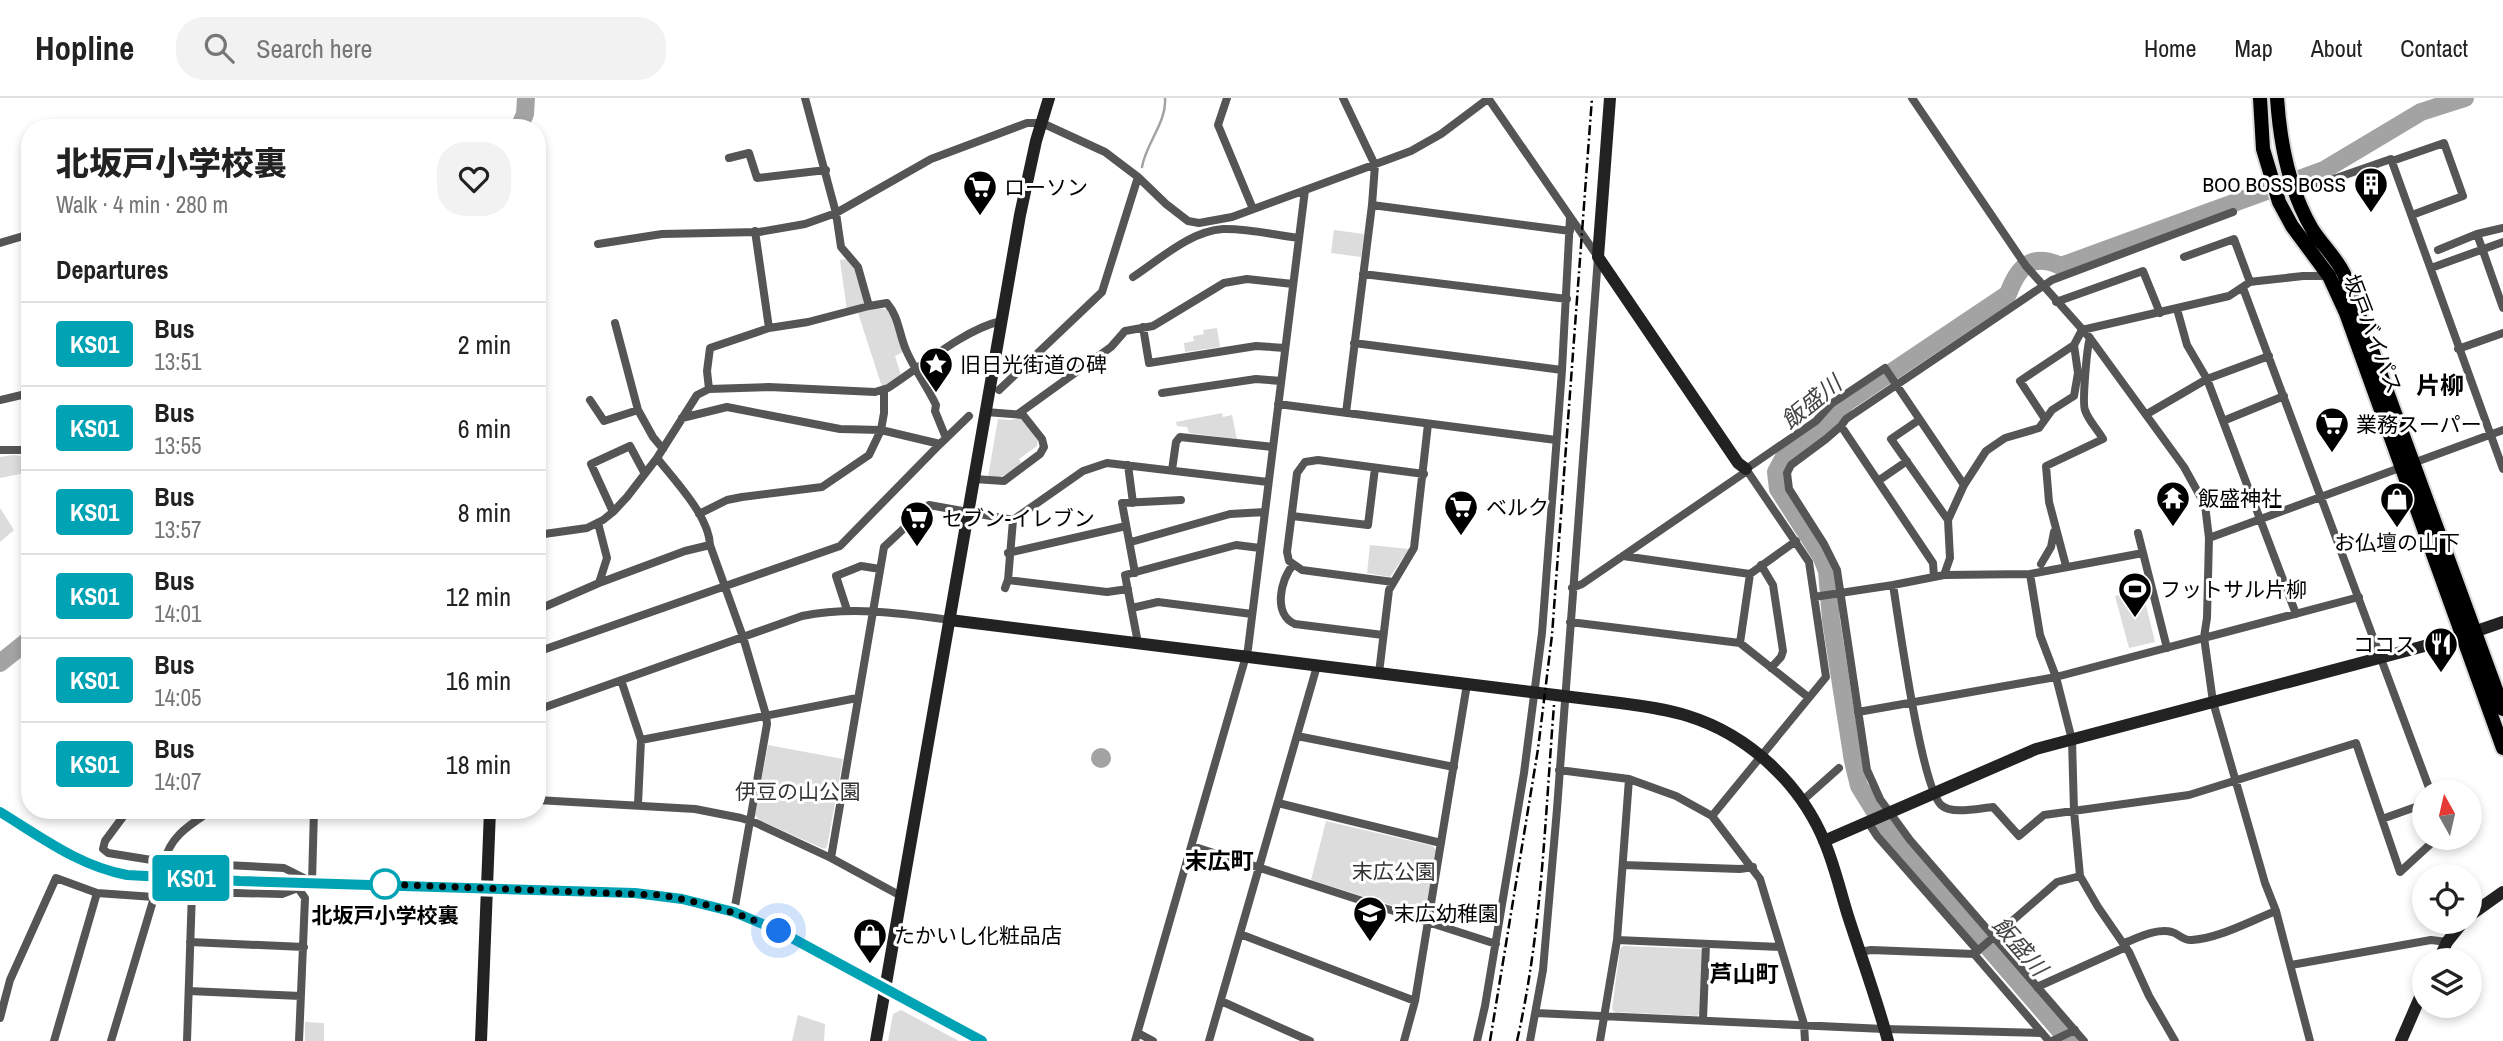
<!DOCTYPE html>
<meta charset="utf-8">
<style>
:root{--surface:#fff;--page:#f2f2f2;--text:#222;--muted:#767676;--line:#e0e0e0}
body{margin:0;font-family:"Archivo Narrow","Noto Sans JP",sans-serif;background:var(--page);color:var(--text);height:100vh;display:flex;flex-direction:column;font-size:26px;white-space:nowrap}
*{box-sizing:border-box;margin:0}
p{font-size:23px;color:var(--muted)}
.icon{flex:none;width:38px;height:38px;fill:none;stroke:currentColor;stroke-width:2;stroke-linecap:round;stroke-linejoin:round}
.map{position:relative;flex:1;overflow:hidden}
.sheet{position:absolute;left:21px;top:21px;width:525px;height:700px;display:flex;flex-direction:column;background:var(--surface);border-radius:28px;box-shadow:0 4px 10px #0003}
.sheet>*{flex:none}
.badge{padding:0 14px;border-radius:5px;font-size:24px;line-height:46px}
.needle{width:46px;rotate:352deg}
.buttons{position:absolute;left:2412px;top:682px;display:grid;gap:14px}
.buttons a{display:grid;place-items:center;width:70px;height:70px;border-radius:50%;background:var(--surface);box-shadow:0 4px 10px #0003;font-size:35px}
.you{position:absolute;width:35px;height:35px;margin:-18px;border:5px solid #fff;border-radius:50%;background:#1a73e8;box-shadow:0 0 0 10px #1a73e833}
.map>.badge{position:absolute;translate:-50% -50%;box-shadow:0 0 0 4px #fff}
h2{padding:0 35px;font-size:26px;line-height:63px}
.round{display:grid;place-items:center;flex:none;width:74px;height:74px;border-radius:28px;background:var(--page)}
.summary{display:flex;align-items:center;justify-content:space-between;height:119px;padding:0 35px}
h1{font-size:33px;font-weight:800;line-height:52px}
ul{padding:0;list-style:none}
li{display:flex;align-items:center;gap:21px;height:84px;padding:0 35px;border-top:2px solid var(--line)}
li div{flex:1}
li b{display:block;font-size:26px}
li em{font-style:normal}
li .badge{min-width:77px;font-weight:700;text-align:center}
header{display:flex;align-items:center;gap:42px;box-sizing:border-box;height:98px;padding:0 35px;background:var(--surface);border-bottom:2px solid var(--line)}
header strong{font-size:33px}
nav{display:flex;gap:38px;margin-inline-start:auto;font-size:24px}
.search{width:490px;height:63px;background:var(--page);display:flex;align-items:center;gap:18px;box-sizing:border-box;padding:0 24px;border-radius:28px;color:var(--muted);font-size:26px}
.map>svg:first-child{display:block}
.green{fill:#dcdcdc}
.water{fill:#a3a3a3}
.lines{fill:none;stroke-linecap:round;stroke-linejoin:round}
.stream{stroke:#a3a3a3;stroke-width:2.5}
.river{stroke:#a3a3a3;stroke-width:18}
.street-tunnel{stroke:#d9d9d9;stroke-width:8;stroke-dasharray:8 4;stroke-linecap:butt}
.highway-casing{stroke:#dbdbdb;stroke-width:18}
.street{stroke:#555;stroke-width:8}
.secondary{stroke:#222;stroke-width:12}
.highway{stroke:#000;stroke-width:14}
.rail{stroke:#000;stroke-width:2.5;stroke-dasharray:10 3.5 2 3.5;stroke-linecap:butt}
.line-casing{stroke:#fff;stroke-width:16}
.line{stroke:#00a3b4;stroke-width:10}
.walk{stroke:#000;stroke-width:7;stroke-dasharray:0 12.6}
.stop-dot{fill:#fff;stroke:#00a3b4;stroke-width:3.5}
.labels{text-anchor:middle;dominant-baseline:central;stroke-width:6;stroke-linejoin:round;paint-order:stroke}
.poi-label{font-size:21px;fill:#000;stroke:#fff;text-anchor:start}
.street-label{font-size:21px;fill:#000;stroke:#fff}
.park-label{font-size:21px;fill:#333;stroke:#fff}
.stop-label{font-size:21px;font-weight:bold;fill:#000;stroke:#fff}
.water-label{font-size:23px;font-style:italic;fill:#444;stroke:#fff}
.neighbourhood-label{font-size:23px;font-weight:bold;fill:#000;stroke:#fff}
.quarter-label{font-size:24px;font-weight:bold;fill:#000;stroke:#fff}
</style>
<header>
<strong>Hopline</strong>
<div class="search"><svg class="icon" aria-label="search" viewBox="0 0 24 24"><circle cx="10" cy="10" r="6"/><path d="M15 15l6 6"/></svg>Search here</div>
<nav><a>Home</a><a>Map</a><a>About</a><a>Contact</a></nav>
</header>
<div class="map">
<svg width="2503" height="943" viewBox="0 0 2503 943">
<rect width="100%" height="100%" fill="#fff"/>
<path class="green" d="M1334,132L1364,136L1361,159L1331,155Z
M848,161L854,168L866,207L847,213L840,162Z
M873,210L886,211L890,214L903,254L895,258L901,277L882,289L858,215Z
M1217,230L1220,249L1185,254L1184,245L1194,243L1193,238L1204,236L1203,232Z
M1222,315L1223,319L1232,317L1237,341L1189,335L1187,329L1177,328L1176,324Z
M1020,320L1038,342L1037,348L1019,361L1021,365C1010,374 1003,381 988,379L998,321L1010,322Z
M13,357L30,359V374L0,380V359Z
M0,410L14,432L0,444Z
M1370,447L1409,451L1390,479L1367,475Z
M2142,491L2155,544L2129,550L2115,498Z
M768,647L843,661L827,749L824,751L759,722L755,717Z
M1326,723L1433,748L1436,752L1426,815L1423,817L1311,782Z
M1623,848L1701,851L1704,855L1702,913L1697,918L1615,914L1612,911L1620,851Z
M901,912L959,943H888L893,916Z
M798,917L825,926L824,943H792Z
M305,924L324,925V943H305Z"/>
<path class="water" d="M1091 660a10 10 0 1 1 20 0a10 10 0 1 1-20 0Z"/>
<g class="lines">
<path class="stream" d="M1142,69C1146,45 1167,24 1165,0"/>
<path class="river" d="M519,30L525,16L526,0
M0,565L30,541
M2069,943L1885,730L1859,688L1853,663L1831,522L1827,473L1821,458L1778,391L1776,374L1783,361L1791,352L1817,336L1847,304L2008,196C2018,169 2031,154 2061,168L2324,72L2421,14L2465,0"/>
<path class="street-tunnel" d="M156,793L164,764"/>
<g class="highway-casing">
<path id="highway" d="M2260,0L2263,51L2279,104L2292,128L2329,178L2346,215L2503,650
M2277,0C2280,45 2289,92 2312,131C2322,147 2336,159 2344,176L2503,611"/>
</g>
<path class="street" d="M805,0L836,115L841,149L858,169L869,208L887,205C899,219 899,236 906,252C914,271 927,288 936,307L935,313L946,340
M1227,0L1218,27L1253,111
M1343,0L1375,67L1372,107L1346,315
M1488,0L1598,159L1557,711L1543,872L1530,943
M1912,0L2026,168L2090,240L2184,369L2205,407L2209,440L2207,520L2204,539L2213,604L2265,785L2276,813L2310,943
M729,60L749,55L757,80L826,72
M2392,63L2444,45L2463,98L2412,117
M2296,94L2391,61L2503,371
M1372,107L1570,133
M755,133L769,230L808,224L869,208
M2477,136L2503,210
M0,145L30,136
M598,146L662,136L759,134L805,126L836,115L931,61L1027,25H1042L1105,54L1138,79L1166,106L1188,123L1199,125L1232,119L1411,53L1441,36L1489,0
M2438,152L2477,136L2503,130
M2184,159L2234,141L2250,184
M2431,170L2503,144
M1363,176L1567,201
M1133,179C1159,162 1190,133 1223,131C1247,130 1274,137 1298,140
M2243,190L2431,695
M2056,204L2143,173L2160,215
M2177,211L2187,247L2207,281L2296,516
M615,225L638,312
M1143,229L1149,265L1256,248L1285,250
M1354,245L1562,272
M2458,251L2503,235
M709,291L707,273L710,250L769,230
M999,292L1102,194L1138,79
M1162,295L1256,281L1281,283
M0,302L30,295
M590,302L604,323L638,312L653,339L663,351
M1278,306L1556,342
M1018,316L1111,249L1125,233L1153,228L1224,185L1247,181L1293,186
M2147,316L2207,281L2269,258
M682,320L727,309L840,331L881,332L884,315V292
M2045,321L2020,283L2074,247
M1919,322L1891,341L1948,422
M2223,323L2284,298
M1841,328L1933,465L1934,479
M0,352H30
M657,360C675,383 709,418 710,447L743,539L766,617L767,626L734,814
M1128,367L1133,405
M1172,372L1176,344L1180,339L1273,349
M974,381L1004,383L1040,356L1044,349L1042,341L1023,317L986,314
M1878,383L1907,363
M613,414L591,366L630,348L645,376
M699,416L727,402L742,399L822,389L869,357L881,332L940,346L969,318
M1292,418L1368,427L1375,370
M598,425L607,460L599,485
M2138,435L2167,550
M537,437L587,430L603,422L613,414L627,399L657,360L697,297L709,291L769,289L875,294L888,290C922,268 963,232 1001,223
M2209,440L2503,332
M1131,444L1230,416L1265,414
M1008,455L1126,428
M1623,458L1750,476
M2041,466L2051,449L2054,434
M1293,467C1280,482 1273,517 1295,526L1383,537
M1761,467L1773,487L1783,553L1781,559L1771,570
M2066,468L2049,404L2046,368L2103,341C2098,332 2088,322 2085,312C2082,305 2087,248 2090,240
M1135,475L1122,405L1181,402
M2030,476L2143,455
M1944,477L1950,460L1948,422L1964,387L1986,353L2005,340L2039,330L2052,312L2074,298L2078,275L2074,247L2082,232L2229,198L2250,184L2258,183L2303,178H2328
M1008,482L1107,494L1128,491
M1393,484L1302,472L1289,463L1287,454L1297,375L1305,364L1318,362L1424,376
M1893,487C1899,524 1921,687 1941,707C1952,717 1980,710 1993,709L2019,738L2044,717L2189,697L2356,645L2400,774L2437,740
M1005,490L1008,482L1013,422L1083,373L1107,365L1268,384
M1572,490L1582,486L1747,373
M1814,499L1893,487L1944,477L2030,476L2040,537L2056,579L2072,642L2074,713L2080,778L2098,809L2129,854L2149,898L2175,943
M1132,510L1158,504L1252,516
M537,512L599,485L685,453L710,447
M847,512L836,478L861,468L880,471
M1570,524L1740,545L1808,599
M1138,545L1125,477L1236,447L1260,450
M1740,545L1750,476L1796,443
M537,554L840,448L940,346
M1379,575L1389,492L1414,450L1428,326
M621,582L641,642L638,706
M537,612L802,518C852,508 899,515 950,522
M1858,614L2056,579L2359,499
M1297,638L1454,669
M641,642L857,600
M1559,672L1629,681L1676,698L1712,718L1760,781L1804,926L1805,943
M537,702L695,711L741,720L756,725L831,760L901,798
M1802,703L1839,670
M1278,705L1441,745
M128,712L105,743L103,751L108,755L164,764L284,770L310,783
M1712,718L1826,579L1809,464L1746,371L1816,323L1831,306L1885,270L1964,387
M2382,721L2424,706
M1868,724L1877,738L1978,853
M1192,748L1496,846
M831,760L884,449L929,407L1013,422
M164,764C171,737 190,727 212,712
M1623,767L1740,771L1753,769
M312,784L314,712
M298,790L305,800L299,943
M1240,836L1415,903
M1617,842L1780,849
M190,844L304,849
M2124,845C2138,840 2156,830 2172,834C2179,836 2183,843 2192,842C2220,840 2250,823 2276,813
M1860,854L1871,852L1974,856L2057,784L2080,778
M1974,856L2049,943
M2291,867L2431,842L2447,844
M2037,889L2126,849
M189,893L301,898
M1221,903L1310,943
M1536,915L1884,931L2042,935
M0,920L10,882L56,780L97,795
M1703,922L1706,846
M1138,935L1153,943
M54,943L97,795L154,799
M111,943L156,793L282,796L306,787
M187,943L192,793
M1135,943L1248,551L1305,92
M1209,943L1317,568
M1404,943L1415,903L1467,586
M1477,943L1485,908L1524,675L1542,535L1562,272L1570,120
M1600,943L1617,842L1629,681
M2052,943L2075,932
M2084,943L1910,742L1880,701L1867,672L1837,472L1824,446L1789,391L1787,375L1791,367L1826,341L1841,328L1846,321L2052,182L2233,114"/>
<path class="secondary" d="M1610,0L1598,159L1738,365L1746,371
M950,522L1620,605C1643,608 1666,611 1688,618C1749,637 1801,686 1825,745C1835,769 1841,796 1849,821C1862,861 1877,902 1888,943
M0,714C41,739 79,767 127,777L240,783L636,795L682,801L734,814L779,833L982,943
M1824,743L2036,651L2462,538L2503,524
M2469,818L2503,794
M2438,863L2447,844L2463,824
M481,943L490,712
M876,943L1020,117L1036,43L1049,0
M2401,943L2424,890"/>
<use href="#highway" class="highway"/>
<path class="rail" d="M1490,943L1538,651L1552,537L1592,0
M1517,943C1542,833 1545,720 1554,607"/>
</g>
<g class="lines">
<g class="line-casing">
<path id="line" d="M0,714C41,739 79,768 127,777L240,783L635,795L682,801L734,814L779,833L982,943"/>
</g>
<use href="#line" class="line"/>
<path class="walk" d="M385,786H376L660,797C702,804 741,815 779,833"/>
</g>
<defs>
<g id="building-pin" transform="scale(1.75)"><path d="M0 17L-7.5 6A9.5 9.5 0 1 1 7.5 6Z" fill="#000" stroke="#fff"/><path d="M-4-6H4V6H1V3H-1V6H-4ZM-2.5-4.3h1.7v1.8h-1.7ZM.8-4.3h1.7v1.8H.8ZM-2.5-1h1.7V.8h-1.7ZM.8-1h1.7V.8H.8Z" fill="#fff"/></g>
<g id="supermarket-pin" transform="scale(1.75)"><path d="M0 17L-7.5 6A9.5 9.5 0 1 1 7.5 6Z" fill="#000" stroke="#fff"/><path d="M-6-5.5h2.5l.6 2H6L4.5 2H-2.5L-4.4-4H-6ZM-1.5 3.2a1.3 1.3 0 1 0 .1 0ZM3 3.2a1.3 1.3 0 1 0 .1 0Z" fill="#fff"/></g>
<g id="sight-pin" transform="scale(1.75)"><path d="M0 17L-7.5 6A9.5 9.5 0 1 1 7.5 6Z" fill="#000" stroke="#fff"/><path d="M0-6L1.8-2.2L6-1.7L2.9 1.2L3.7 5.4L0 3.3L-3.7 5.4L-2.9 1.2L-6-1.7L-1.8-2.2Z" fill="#fff"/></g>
<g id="temple-pin" transform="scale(1.75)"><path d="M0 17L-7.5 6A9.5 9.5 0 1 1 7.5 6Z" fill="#000" stroke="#fff"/><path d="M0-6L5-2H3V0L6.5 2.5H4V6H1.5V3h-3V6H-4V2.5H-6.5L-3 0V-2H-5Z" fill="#fff"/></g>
<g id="shop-pin" transform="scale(1.75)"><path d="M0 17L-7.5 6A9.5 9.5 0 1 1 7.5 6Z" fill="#000" stroke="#fff"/><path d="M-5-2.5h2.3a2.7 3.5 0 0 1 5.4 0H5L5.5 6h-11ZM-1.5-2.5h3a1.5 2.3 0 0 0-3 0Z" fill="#fff"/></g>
<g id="stadium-pin" transform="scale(1.75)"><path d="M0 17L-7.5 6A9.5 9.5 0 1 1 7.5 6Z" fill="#000" stroke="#fff"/><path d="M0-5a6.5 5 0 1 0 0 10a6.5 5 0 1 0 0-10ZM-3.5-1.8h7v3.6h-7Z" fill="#fff"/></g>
<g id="restaurant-pin" transform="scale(1.75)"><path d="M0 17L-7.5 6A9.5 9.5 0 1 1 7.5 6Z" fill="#000" stroke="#fff"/><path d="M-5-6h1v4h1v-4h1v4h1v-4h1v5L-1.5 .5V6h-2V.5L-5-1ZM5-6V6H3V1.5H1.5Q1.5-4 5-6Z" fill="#fff"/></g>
<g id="school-pin" transform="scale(1.75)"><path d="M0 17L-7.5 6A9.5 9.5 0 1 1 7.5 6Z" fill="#000" stroke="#fff"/><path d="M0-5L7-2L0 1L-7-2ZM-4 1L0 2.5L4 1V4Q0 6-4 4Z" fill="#fff"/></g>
</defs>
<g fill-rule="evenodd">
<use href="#building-pin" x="2371" y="86"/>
<use href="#supermarket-pin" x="980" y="89"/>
<use href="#sight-pin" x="936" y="266"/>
<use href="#supermarket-pin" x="2332" y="326"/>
<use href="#temple-pin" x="2173" y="400"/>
<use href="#shop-pin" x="2397" y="401"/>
<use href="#supermarket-pin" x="1461" y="409"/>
<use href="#supermarket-pin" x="917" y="420"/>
<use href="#stadium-pin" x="2135" y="491"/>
<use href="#restaurant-pin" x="2441" y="546"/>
<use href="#school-pin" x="1370" y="815"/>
<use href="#shop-pin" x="870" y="837"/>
</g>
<circle class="stop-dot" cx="385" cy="786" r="14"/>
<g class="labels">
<g class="poi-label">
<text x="2346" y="86" text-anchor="end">BOO BOSS BOSS</text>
<text x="1004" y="89">ローソン</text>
<text x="960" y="266">旧日光街道の碑</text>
<text x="2356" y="326">業務スーパー</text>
<text x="2198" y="400">飯盛神社</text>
<text x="1486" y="409">ベルク</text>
<text x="942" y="420">セブン-イレブン</text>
<text x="2397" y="444" text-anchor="middle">お仏壇の山下</text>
<text x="2160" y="491">フットサル片柳</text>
<text x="2416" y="546" text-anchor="end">ココス</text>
<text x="1394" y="815">末広幼稚園</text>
<text x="894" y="837">たかいし化粧品店</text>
</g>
<g class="street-label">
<text transform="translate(2373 236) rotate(69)">坂戸バイパス</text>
</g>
<g class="park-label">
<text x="798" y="693">伊豆の山公園</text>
<text x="1394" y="773">末広公園</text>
</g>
<g class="stop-label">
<text x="385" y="817">北坂戸小学校裏</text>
</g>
<g class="water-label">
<text transform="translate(1811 304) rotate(-39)">飯盛川</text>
<text transform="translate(2020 848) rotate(49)">飯盛川</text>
</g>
<g class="neighbourhood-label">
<text x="1219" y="762">末広町</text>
<text x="1744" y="875">芦山町</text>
</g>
<g class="quarter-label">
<text x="2440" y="287">片柳</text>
</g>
</g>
</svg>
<div class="buttons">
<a><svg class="needle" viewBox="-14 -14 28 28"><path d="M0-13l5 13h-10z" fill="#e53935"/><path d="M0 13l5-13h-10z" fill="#767676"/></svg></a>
<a><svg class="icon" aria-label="locate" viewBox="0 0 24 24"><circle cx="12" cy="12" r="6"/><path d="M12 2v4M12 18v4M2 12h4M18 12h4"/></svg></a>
<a><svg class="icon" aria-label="layers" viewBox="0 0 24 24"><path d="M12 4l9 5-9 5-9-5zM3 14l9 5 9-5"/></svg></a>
</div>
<div class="you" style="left:779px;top:833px"></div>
<b class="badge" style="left:191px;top:780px;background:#00a3b4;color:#fff">KS01</b>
<section class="sheet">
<div class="summary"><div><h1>北坂戸小学校裏</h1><p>Walk · 4 min · 280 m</p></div><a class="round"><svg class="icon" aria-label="heart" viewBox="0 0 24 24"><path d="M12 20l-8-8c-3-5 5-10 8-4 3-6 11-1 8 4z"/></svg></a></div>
<h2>Departures</h2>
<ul>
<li><span class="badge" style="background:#00a3b4;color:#fff">KS01</span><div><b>Bus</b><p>13:51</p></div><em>2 min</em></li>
<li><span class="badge" style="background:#00a3b4;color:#fff">KS01</span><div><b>Bus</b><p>13:55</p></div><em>6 min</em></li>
<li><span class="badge" style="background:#00a3b4;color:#fff">KS01</span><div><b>Bus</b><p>13:57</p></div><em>8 min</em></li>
<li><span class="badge" style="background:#00a3b4;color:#fff">KS01</span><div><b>Bus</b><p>14:01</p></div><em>12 min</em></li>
<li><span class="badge" style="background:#00a3b4;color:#fff">KS01</span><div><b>Bus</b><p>14:05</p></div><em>16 min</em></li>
<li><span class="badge" style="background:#00a3b4;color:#fff">KS01</span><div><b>Bus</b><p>14:07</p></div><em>18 min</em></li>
</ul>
</section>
</div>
